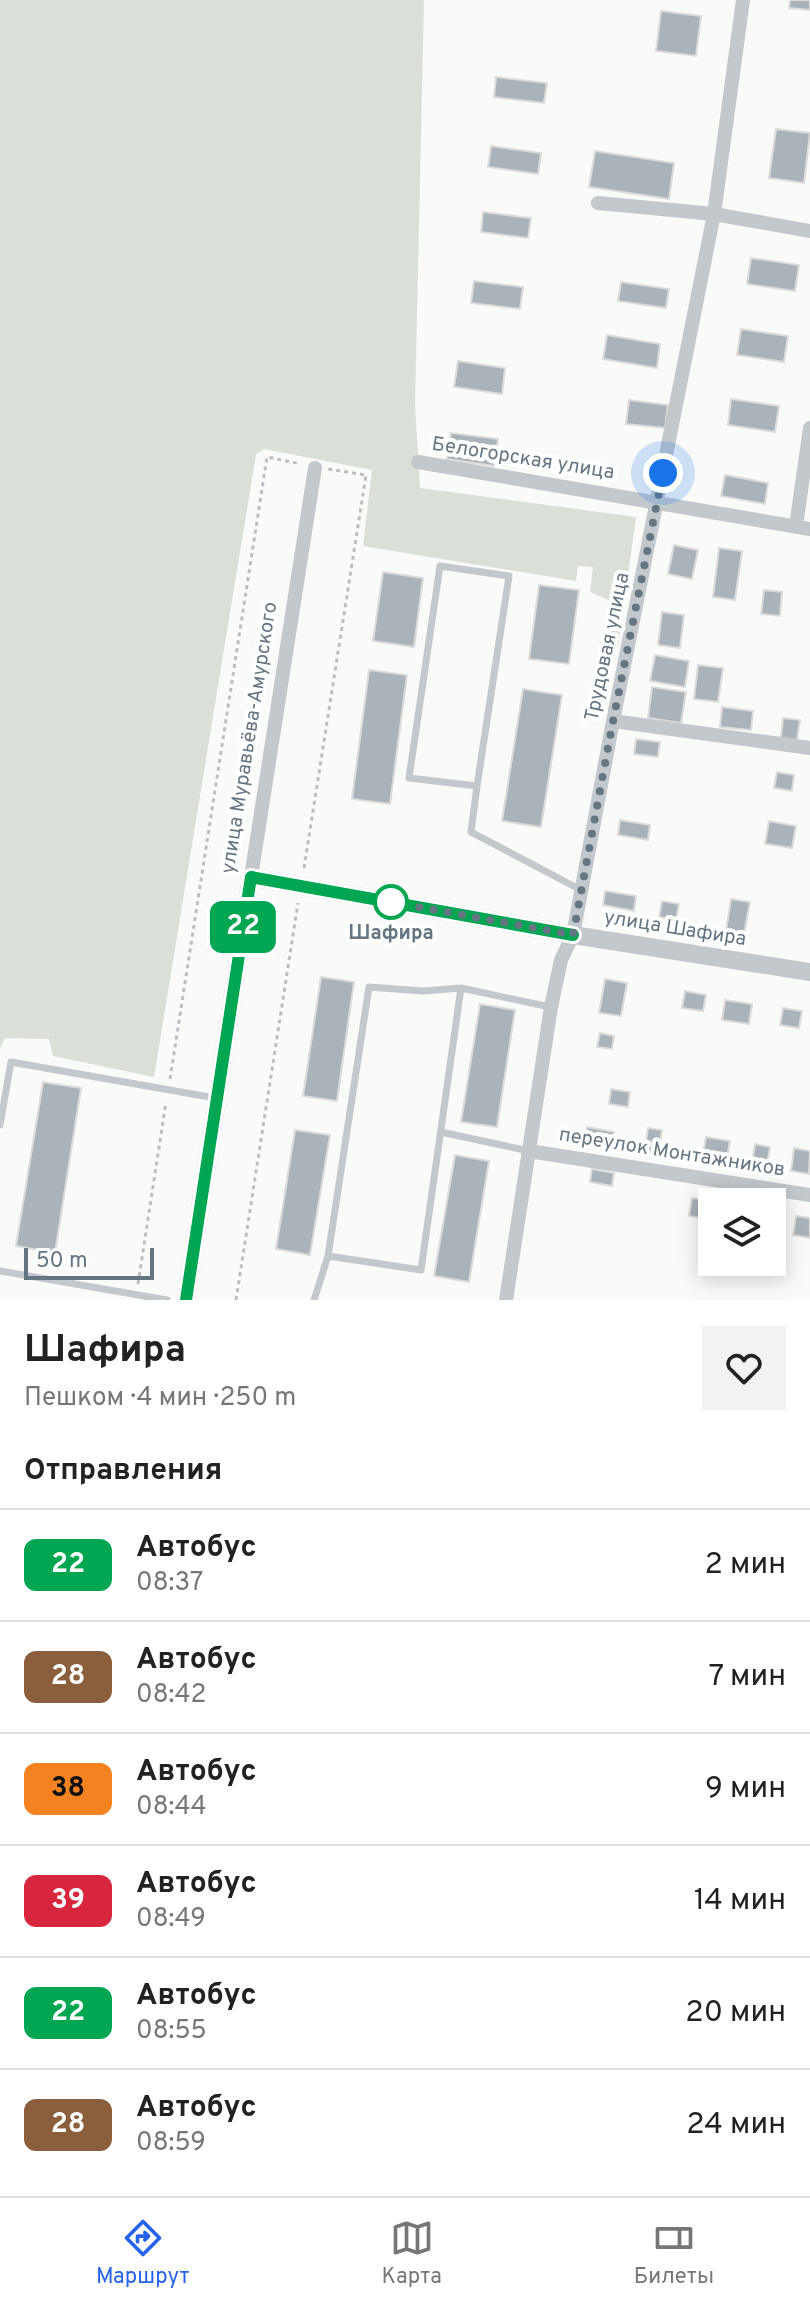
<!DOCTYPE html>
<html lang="ru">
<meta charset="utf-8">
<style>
:root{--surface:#fff;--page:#f2f2f2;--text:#222;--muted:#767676;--line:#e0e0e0;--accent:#2563eb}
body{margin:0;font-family:Overpass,sans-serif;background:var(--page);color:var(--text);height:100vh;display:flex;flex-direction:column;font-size:30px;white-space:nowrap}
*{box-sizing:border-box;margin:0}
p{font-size:26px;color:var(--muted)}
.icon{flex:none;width:44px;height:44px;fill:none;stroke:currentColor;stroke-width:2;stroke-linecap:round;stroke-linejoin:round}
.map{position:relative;height:1300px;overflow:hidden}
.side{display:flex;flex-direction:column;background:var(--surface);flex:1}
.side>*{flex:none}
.badge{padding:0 16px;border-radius:12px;font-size:28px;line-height:52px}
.buttons{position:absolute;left:698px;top:1188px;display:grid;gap:16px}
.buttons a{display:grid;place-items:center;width:88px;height:88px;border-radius:0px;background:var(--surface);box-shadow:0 4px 20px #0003;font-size:40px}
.scale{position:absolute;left:24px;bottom:20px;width:130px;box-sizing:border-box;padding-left:8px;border:4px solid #657683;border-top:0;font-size:22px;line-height:28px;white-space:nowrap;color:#657683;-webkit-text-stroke:6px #fff;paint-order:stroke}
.you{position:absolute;width:40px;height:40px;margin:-20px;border:6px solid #fff;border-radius:50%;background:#1a73e8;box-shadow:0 0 0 12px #1a73e833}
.map>.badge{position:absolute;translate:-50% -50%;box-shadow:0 0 0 4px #fff}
h2{padding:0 24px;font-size:30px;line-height:72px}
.round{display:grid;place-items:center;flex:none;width:84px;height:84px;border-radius:0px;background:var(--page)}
.summary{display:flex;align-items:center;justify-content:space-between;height:136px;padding:0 24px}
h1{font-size:38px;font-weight:700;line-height:60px}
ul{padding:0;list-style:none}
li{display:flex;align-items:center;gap:24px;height:112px;padding:0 24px;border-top:2px solid var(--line)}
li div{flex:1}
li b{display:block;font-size:30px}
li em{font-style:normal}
li .badge{min-width:88px;font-weight:700;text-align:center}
.tab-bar{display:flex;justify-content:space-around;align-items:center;height:112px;border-top:2px solid var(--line);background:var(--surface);font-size:22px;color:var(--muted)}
.tab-bar a{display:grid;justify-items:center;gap:4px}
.tab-bar .current{color:var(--accent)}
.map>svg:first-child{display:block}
.green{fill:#dadfd7}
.building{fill:#aab3b9;stroke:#dcdcda;stroke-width:2}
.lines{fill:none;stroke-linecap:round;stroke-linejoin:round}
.path{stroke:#bbbfc2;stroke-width:3;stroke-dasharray:4 4;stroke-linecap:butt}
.service{stroke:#c3c8cc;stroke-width:7}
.minor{stroke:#c3c8cc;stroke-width:14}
.tertiary{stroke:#c3c8cc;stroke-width:18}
.line-casing{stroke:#fff;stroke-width:18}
.line{stroke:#00a651;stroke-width:12}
.walk{stroke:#657683;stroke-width:8;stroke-dasharray:0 14.4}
.stop-dot{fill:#fff;stroke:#00a651;stroke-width:4}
.labels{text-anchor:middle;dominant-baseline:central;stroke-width:8;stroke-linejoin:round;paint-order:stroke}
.street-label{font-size:20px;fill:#657683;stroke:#fff}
.stop-label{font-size:20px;font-weight:bold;fill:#657683;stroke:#fff}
</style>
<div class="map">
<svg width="810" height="1300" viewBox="0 0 810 1300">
<rect width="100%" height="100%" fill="#fafaf8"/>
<path class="green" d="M0,0H424L415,405L420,488L636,517L618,648L603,646L610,601L590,592L593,567L578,566L576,581L363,546L372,470L264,449L256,454L154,1077L53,1056L49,1039L5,1038L0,1049Z"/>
<path class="building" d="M790,0H810V10L789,8Z
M661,11L701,16L696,56L656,51Z
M496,77L547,83L544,103L494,97Z
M776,129L810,133L804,183L769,178Z
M491,146L541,153L538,174L488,167Z
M595,151L674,163L669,199L589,187Z
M483,212L531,218L528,238L481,232Z
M751,258L799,265L795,291L747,284Z
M474,281L523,287L520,309L471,303Z
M621,282L669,289L666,308L618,301Z
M741,329L788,336L784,362L737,355Z
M607,335L660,344L657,368L603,359Z
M458,361L505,368L502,394L454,387Z
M731,399L779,406L775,432L728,425Z
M629,400L668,405L665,428L626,424Z
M451,433L498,439L494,466L447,459Z
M725,475L768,483L765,504L721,496Z
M674,545L698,550L692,579L668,574Z
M719,548L742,551L735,600L713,597Z
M383,572L423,578L414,647L373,641Z
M539,585L579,590L569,664L529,659Z
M764,590L782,592L780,616L761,614Z
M662,612L684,615L680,648L658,645Z
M655,655L689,661L685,687L650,681Z
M698,665L723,668L718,702L694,699Z
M369,670L407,675L390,804L352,799Z
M652,687L686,692L681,723L648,718Z
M523,689L562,695L541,827L502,821Z
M722,707L753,711L751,730L720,727Z
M783,718L800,720L797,740L781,738Z
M636,739L660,742L658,757L634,754Z
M777,772L794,775L792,791L774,788Z
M620,820L650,825L648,840L618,835Z
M769,821L796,826L792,848L765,844Z
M605,891L636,896L634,911L603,905Z
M731,899L750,902L744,934L726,931Z
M662,901L679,904L676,920L659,917Z
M321,977L354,982L337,1101L303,1096Z
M605,979L627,983L621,1016L599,1013Z
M685,991L706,995L703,1011L682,1008Z
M725,1000L752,1004L749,1024L722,1020Z
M480,1004L515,1010L497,1127L461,1122Z
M783,1008L802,1011L799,1028L780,1025Z
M600,1033L614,1036L612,1049L597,1047Z
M43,1082L81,1088L55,1253L16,1246Z
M611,1089L630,1092L628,1107L609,1104Z
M587,1127L614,1132L611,1150L584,1145Z
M648,1128L662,1130L658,1157L644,1155Z
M295,1130L330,1135L310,1255L276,1249Z
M706,1137L730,1141L727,1158L703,1154Z
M755,1144L770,1147L767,1165L752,1163Z
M794,1148L810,1151L809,1174L791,1171Z
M455,1155L489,1161L469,1282L434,1276Z
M592,1169L614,1173L612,1186L590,1182Z
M692,1198L712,1201L709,1219L689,1216Z
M796,1216L810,1218V1238L793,1235Z"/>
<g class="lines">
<path class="path" d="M304,868L366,475L328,469
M170,1079L267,457L301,464
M138,1284L166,1102
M236,1300L298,903"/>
<path class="service" d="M477,786L509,576L440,566L409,778L477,786L471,832L581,890
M0,1125L11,1062L215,1098
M441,1132L529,1151
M328,1256L421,1270L461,988
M0,1271L167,1300
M314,1300L328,1256L369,987L423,991L461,988L550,1007"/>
<path class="minor" d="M598,203L714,214L810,231
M418,462L810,529
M796,526L810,428
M613,721L810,748
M251,877L315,468
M529,1151L810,1195
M506,1300L551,1007L561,960L573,935L613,721L714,214L743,0"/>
<path class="tertiary" d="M186,1300L251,877L573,935L810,972"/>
</g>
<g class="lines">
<g class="line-casing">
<path id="line" d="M186,1300L251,877L573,935"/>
</g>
<use href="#line" class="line"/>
<path class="walk" d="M391,902L573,935L613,721L663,473"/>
</g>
<circle class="stop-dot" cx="391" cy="902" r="16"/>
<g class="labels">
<g class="street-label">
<text transform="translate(523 459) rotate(9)">Белогорская улица</text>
<text transform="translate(608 647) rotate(-78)">Трудовая улица</text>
<text transform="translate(250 738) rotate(-81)">улица Муравьёва-Амурского</text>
<text transform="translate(675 929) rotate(9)">улица Шафира</text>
<text transform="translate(672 1153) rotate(9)">переулок Монтажников</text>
</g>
<g class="stop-label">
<text x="391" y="934">Шафира</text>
</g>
</g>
</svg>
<div class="buttons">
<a><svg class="icon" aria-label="layers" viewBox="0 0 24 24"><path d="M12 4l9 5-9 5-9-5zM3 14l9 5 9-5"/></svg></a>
</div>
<div class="scale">50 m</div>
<div class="you" style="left:663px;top:473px"></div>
<b class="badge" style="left:243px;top:927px;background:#00a651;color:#fff">22</b>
</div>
<section class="side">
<div class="summary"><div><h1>Шафира</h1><p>Пешком · 4 мин · 250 m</p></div><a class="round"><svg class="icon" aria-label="heart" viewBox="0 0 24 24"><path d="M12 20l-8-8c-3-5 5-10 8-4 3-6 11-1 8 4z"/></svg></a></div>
<h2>Отправления</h2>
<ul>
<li><span class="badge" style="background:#00a651;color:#fff">22</span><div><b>Автобус</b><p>08:37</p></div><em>2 мин</em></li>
<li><span class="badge" style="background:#8b5e3c;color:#fff">28</span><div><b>Автобус</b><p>08:42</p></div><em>7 мин</em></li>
<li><span class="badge" style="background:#f58220;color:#111">38</span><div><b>Автобус</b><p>08:44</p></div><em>9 мин</em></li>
<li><span class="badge" style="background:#d7263d;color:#fff">39</span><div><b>Автобус</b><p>08:49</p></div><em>14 мин</em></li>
<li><span class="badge" style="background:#00a651;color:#fff">22</span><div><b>Автобус</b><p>08:55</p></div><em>20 мин</em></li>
<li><span class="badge" style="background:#8b5e3c;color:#fff">28</span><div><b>Автобус</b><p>08:59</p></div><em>24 мин</em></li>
</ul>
</section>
<nav class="tab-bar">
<a class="current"><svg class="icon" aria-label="directions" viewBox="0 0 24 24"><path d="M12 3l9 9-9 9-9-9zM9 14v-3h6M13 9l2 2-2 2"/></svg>Маршрут</a>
<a><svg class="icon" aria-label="map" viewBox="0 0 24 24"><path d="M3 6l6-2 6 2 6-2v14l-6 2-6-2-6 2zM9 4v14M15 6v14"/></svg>Карта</a>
<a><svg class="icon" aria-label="tickets" viewBox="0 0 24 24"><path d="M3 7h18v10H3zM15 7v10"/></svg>Билеты</a>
</nav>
